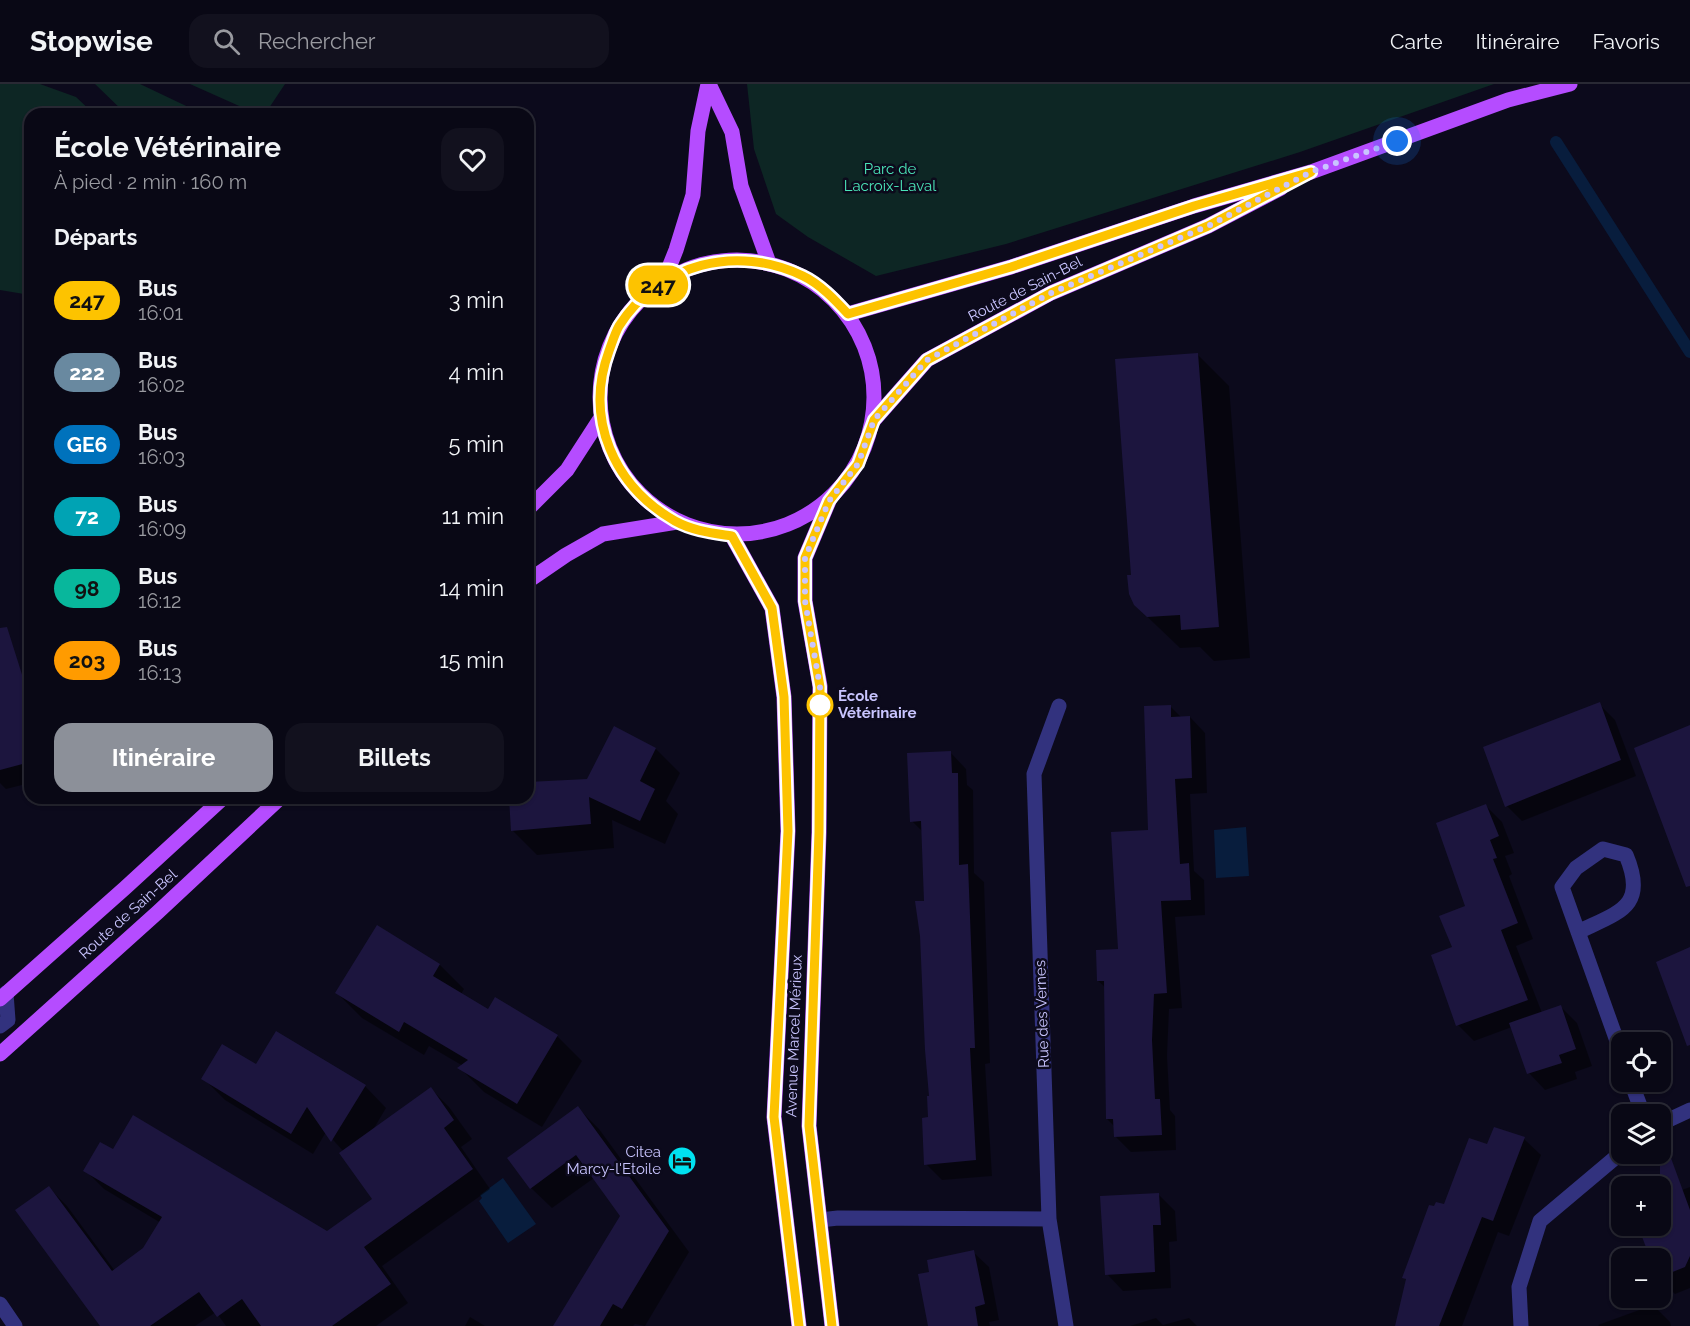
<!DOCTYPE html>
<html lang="fr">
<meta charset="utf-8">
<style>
:root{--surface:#090815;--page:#12111e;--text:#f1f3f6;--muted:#999aa0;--line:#292934;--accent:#8c9099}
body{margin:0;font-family:Raleway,sans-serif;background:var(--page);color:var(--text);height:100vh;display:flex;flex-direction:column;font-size:22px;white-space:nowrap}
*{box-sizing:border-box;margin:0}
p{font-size:20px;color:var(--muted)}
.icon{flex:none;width:33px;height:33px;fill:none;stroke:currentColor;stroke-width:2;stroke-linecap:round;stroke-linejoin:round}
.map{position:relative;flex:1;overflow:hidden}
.drawer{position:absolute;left:24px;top:24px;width:510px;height:696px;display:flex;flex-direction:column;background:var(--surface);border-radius:18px;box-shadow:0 2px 4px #0004,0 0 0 2px var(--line)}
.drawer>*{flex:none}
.badge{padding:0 12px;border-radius:20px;font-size:21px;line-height:39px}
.tools{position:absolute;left:1611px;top:948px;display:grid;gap:12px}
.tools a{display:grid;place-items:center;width:60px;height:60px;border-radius:12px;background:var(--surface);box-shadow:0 2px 4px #0004,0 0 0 2px var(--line);font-size:30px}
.you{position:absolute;width:30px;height:30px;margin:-15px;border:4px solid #fff;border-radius:50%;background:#1a73e8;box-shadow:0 0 0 9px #1a73e833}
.map>.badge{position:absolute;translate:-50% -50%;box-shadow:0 0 0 3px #fff}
h2{padding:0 30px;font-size:22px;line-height:54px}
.round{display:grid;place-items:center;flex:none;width:63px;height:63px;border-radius:18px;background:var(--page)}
.headline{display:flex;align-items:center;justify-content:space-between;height:102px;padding:0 30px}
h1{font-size:28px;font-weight:700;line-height:45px}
.action{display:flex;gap:12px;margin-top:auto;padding:12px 30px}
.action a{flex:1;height:69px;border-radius:18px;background:var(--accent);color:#fff;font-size:24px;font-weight:700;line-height:69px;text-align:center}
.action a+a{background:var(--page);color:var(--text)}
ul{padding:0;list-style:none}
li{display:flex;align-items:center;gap:18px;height:72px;padding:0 30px}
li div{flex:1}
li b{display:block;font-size:22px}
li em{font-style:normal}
li .badge{min-width:66px;font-weight:700;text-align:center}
header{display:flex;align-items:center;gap:36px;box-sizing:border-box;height:84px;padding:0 30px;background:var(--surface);border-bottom:2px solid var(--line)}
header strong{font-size:28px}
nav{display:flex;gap:33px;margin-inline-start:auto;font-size:21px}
.search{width:420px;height:54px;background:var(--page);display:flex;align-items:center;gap:15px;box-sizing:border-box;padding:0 21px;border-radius:18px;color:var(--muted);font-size:22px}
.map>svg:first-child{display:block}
.green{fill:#0d2624}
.water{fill:#081d3d}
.shadow{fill:#0007}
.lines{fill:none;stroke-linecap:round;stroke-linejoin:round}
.stream{stroke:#081d3d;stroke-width:12}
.building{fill:#1c153e}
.minor{stroke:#32327e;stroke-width:15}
.major{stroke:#b54cff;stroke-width:15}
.line-casing{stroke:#fff;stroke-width:14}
.line{stroke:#fdc300;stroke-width:9}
.walk{stroke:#c9c5ff;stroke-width:6;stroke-dasharray:0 10.8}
.stop-dot{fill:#fff;stroke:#fdc300;stroke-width:3}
.labels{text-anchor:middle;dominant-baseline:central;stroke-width:5;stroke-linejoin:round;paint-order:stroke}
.park-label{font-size:15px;fill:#4be5b8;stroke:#0c0a1c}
.street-label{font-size:15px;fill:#c9c5ff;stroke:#0c0a1c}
.stop-label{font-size:15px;font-weight:bold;fill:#c9c5ff;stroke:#0c0a1c;text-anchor:start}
.poi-label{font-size:15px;fill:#c9c5ff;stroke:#0c0a1c;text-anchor:end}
</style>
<header>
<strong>Stopwise</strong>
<div class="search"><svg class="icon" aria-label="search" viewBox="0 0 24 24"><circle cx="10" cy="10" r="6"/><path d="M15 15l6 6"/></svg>Rechercher</div>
<nav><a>Carte</a><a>Itinéraire</a><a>Favoris</a></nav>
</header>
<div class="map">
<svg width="1690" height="1242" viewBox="0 0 1690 1242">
<rect width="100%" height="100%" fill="#0c0a1c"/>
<path class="green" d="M0,0H40L76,13L94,30H30V211L0,206Z
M95,0H140L203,30H126Z
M190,0H285L265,30H257Z
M747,0H1494L1300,68L1006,160L876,192L808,153L776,130L754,65Z"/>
<path class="water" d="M1246,743L1249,792L1216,794L1214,746Z
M503,1094L536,1140L508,1159L479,1117L482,1114L480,1111Z"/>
<path class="shadow" d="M1197,270L1229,302L1250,574L1214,577L1200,563L1180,564L1135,521Z
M23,598L30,604V699L6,705L0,699V603Z
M1599,620L1615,636L1636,692L1522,737L1507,722Z
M1170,622L1182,634L1190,633L1205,649L1207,709L1190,710L1194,787L1204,796L1205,831L1175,833L1182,924L1169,925L1167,972L1170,1026L1175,1032L1176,1066L1131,1068L1116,1053L1115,1043L1107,1035L1105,903L1098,897L1120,866L1149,748Z
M656,665L680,689L666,717L678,730L665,760L612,736L614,764L537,771L512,746L510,714H528V705L588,697Z
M950,668L966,685L967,701L973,706L974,789L984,798L990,979L985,980L992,1092L942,1096L926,1080L930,1034L926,818L923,748L912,737Z
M1486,722L1502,738L1514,769L1505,772L1512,790L1509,792L1533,855L1516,862L1542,929L1561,923L1577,939L1592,982L1575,988L1577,995L1545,1006L1529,989L1512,943L1474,957L1458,941L1454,864L1467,823Z
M440,881L464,905L461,910L489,927L495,915L557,952L582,977L542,1043L484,1008L460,984L463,982L429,962L424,971L362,934L337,909Z
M256,982L365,1002L386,1024L373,1046L431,1005L449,1023L472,1055L461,1063L490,1105L382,1182L408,1219L376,1242H226L216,1228L195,1242H102L49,1104L67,1122L115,1187L145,1165L161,1139L104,1105L85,1086L113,1067L327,1149L374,1116L343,1067L326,1048L313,1070L225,1016L203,994Z
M578,1024L599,1045L689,1168L645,1242L635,1240L633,1242H555L622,1132L594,1094L552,1124L531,1104Z
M1524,1055L1541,1071L1509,1152L1498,1148L1462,1242H1397L1407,1197L1404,1193L1444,1122L1488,1062Z
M1690,1103V1204L1675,1210L1660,1195V1174H1652L1640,1142H1660V1114Z
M1159,1111L1175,1127L1177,1157L1169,1158L1171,1204L1123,1207L1107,1190Z
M973,1168L989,1183L999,1236L989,1238L990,1242H930V1189Z
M1653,1221L1670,1238L1671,1242H1599L1598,1241Z
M470,1233L485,1242H465Z
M1156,1234L1163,1241L1189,1234L1197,1242H1130Z"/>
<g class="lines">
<path class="stream" d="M1556,58L1690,268"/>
</g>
<path class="building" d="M1198,269L1219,543L1181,546L1180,531L1147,533L1134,521L1129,510L1127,491H1131L1115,275Z
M7,543L30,616V678L0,686V544Z
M1600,618L1621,676L1505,723L1483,663Z
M1171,621V633L1190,632L1192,694L1175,695L1180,780L1189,779L1191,816L1161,817L1167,909L1154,910L1152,956L1155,1015H1160L1162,1051L1114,1053L1113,1035H1106L1104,897H1097L1096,866L1118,865L1111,748L1148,746L1144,622Z
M1690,641V802L1686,803L1634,664Z
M614,642L656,664L640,697L655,705L640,737L589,713L591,740L511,747L509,714H528V698L587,695Z
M951,667L952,689H958L959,781L968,780L975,964H970L976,1076L924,1081L922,1034L928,1033L927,1012H929L925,966L920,852L915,817H924L921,737L910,738L907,669Z
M1486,720L1499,752L1490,756L1497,774L1493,775L1518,839L1501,846L1528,916L1456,942L1431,871L1452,863L1439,832L1465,822L1436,739Z
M377,841L440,880L433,892L488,925L495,913L558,951L517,1020L457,984L468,976L404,938L399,948L335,909Z
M1690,863V961L1687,962L1656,878Z
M1561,921L1576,965L1559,971L1562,979L1527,990L1509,939Z
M276,947L366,1001L331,1058L307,1023L291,1050L201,995L222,960L256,980Z
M431,1003L454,1036L444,1044L473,1085L364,1163L391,1200L332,1242H261L242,1215L217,1233L199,1208L150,1242H100L15,1126L49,1102L112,1187L143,1164L162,1133L83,1087L100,1058L113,1065L133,1031L327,1147L372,1115L339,1069Z
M578,1022L669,1147L622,1225L613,1220L600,1242H553L620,1132L576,1071L530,1105L507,1074Z
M1494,1043L1525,1053L1493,1137L1482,1133L1439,1242H1395L1406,1195L1402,1194L1429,1121L1434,1122L1436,1118L1444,1120L1469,1054L1487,1060Z
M1664,1055L1690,1126V1172L1685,1183L1660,1193V1174H1650L1638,1142H1660V1056Z
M1159,1109L1161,1141H1153L1155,1188L1105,1191L1100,1112Z
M974,1166L985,1220L975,1223L978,1242H928L918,1190L929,1188L927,1176Z"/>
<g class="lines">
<path class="minor" d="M1059,622L1034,690L1049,1135L1066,1242
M1578,848C1619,828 1648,823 1626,771L1603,765L1576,784L1562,803L1622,971
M0,942L8,936L6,909
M1631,998L1643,1030
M1660,1040L1690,1026
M820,1136L838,1134L1049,1135
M0,1220L15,1242
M1521,1242L1519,1203L1540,1137L1622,1068"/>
<path class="major" d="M709,0L732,48L741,102L769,179
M600 313a137 137 0 1 1 274 0a137 137 0 1 1-274 0Z
M664,196L676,166L693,111L698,47L708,0
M848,230L1011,183L1194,122L1311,88L1508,16L1570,0
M874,336L927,276L1051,209L1208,142L1281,104
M829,417L805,474V517L820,602L819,749L809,1042L832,1242
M528,425L567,386L600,335
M732,452L772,524L784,613L788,747L774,1033L799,1242
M528,497L566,471L603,450L677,438
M0,915L125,804L223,714
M0,970L158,828L280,714"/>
</g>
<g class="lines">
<g class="line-casing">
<path id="line" d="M799,1242L774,1033L788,747L784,613L772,524L732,452C713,449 693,447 675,437C614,402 584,335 609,267C612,259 615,249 619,242C659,179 737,160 803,192C820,200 835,216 848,230L1011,183L1194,122L1311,88L1208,142L1051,209L927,276L874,336L858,380L829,417L805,474V517L820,603L819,748L809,1042L832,1242"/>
</g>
<use href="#line" class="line"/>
<path class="walk" d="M820,621V623V603L805,517V474L829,417L858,380L874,336L927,276L1051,209L1208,142L1311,88L1397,57"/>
</g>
<defs>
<g id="hotel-disc" transform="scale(1.5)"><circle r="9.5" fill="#00e1f0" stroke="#0c0a1c"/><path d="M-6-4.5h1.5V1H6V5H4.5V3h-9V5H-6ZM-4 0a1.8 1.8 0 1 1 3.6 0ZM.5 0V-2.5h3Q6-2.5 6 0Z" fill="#111"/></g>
</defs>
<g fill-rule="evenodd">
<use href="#hotel-disc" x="682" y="1077"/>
</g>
<circle class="stop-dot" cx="820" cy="621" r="12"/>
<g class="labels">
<g class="park-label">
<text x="890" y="85">Parc de<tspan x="890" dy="17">Lacroix-Laval</tspan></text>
</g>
<g class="street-label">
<text transform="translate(1025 205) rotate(-27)">Route de Sain-Bel</text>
<text transform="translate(128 830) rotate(-42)">Route de Sain-Bel</text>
<text transform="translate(1042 930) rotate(-92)">Rue des Vernes</text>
<text transform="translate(794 952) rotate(-88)">Avenue Marcel Mérieux</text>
</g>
<g class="stop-label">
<text x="838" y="612">École<tspan x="838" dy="17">Vétérinaire</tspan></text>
</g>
<g class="poi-label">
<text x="661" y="1068">Citea<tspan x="661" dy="17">Marcy-l'Etoile</tspan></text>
</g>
</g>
</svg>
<div class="tools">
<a><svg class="icon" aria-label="locate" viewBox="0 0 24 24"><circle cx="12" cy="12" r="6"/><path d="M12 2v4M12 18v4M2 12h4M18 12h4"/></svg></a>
<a><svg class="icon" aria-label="layers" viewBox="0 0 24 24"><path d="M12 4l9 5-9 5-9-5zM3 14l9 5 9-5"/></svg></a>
<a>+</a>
<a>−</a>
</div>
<div class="you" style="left:1397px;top:57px"></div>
<b class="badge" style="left:658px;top:201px;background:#fdc300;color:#111">247</b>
<section class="drawer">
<div class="headline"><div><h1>École Vétérinaire</h1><p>À pied · 2 min · 160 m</p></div><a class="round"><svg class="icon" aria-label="heart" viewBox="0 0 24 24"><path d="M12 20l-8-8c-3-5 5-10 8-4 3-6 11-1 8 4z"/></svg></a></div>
<h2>Départs</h2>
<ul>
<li><span class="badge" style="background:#fdc300;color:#111">247</span><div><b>Bus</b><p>16:01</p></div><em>3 min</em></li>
<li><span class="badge" style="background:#6989a0;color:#fff">222</span><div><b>Bus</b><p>16:02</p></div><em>4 min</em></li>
<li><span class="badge" style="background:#0072bc;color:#fff">GE6</span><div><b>Bus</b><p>16:03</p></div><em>5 min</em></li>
<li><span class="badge" style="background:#00a3b4;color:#fff">72</span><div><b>Bus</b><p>16:09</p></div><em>11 min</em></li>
<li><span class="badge" style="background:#08b79c;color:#111">98</span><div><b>Bus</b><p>16:12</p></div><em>14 min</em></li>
<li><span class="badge" style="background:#ff9b00;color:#111">203</span><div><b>Bus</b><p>16:13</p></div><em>15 min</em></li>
</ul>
<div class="action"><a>Itinéraire</a><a>Billets</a></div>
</section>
</div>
